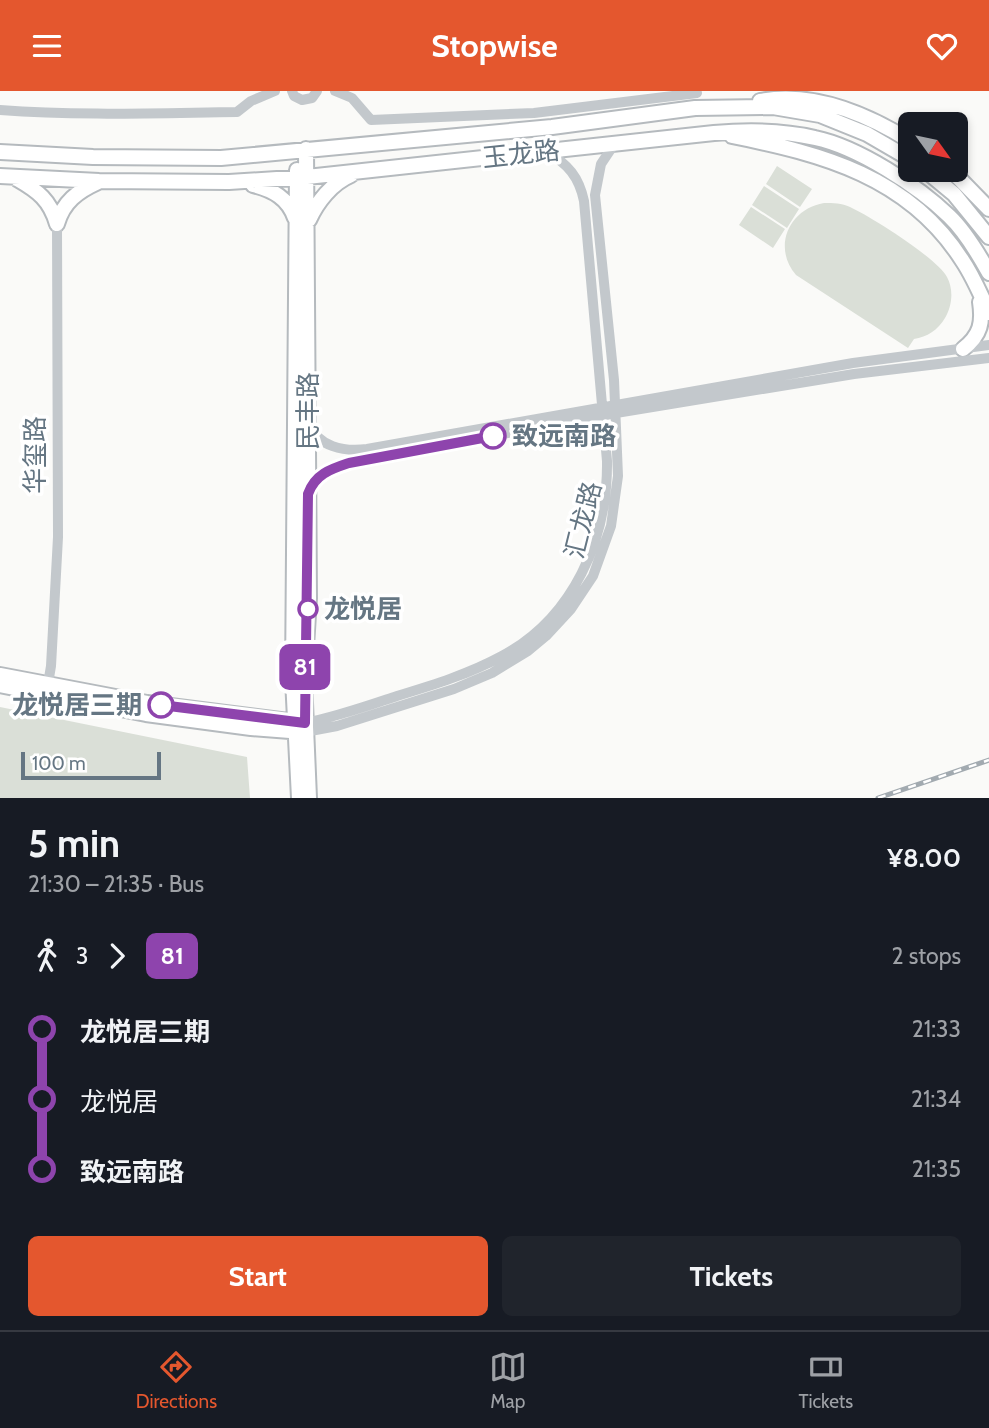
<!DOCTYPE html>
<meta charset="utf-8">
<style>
:root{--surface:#171b24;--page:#20242c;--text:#f1f3f6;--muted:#9ea1a6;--line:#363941;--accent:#e4572e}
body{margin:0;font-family:Cabin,"Noto Sans SC",sans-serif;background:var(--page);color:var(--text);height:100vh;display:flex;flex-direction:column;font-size:26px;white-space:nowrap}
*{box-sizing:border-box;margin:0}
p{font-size:23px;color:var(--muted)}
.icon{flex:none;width:38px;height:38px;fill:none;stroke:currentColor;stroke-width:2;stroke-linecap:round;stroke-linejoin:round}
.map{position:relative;height:707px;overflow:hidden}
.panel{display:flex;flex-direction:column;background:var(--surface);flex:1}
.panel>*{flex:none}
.badge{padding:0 14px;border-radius:10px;font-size:24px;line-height:46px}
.needle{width:46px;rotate:123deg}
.buttons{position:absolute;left:898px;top:21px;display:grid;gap:14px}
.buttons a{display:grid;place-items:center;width:70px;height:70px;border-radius:10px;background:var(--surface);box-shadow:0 4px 10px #0003;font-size:35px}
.scale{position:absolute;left:21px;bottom:18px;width:140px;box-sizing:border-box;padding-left:7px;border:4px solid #657683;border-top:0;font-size:19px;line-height:24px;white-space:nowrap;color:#657683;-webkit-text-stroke:5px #fff;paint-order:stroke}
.map>.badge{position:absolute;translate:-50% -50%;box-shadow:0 0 0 4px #fff}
.legs{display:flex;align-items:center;gap:10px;height:77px;padding:0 28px;font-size:23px}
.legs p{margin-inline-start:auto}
.summary{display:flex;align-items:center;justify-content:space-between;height:119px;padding:0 28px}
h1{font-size:38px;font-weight:700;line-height:52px}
.cta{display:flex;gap:14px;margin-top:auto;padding:14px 28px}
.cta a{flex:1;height:80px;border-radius:10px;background:var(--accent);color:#fff;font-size:28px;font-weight:700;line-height:80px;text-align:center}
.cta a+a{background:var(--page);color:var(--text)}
ul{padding:0 28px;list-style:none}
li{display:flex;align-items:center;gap:24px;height:70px;font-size:26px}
li i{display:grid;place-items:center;width:10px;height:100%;margin:0 9px;background:currentColor}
li i::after{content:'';width:18px;height:18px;margin:-9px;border:5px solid;border-radius:50%;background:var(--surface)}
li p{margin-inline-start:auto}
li:first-child i{background:linear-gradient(#0000 50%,currentColor 0)}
li:last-child i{background:linear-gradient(currentColor 50%,#0000 0)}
header{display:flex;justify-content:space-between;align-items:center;height:91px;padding:0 28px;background:var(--accent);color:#fff;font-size:32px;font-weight:700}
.dock{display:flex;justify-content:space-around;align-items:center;height:98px;border-top:2px solid var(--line);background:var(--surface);font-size:19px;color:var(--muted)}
.dock a{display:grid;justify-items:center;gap:4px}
.dock .current{color:var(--accent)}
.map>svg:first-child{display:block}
.green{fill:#dadfd7}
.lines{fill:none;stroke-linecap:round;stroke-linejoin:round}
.major-casing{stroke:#b5babe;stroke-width:18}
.minor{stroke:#c3c8cc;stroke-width:10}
.major{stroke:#fff;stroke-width:14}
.rail-casing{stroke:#a2aab0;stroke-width:5}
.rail{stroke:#fff;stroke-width:2.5;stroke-dasharray:8;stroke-linecap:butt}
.line-1-casing{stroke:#fff;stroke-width:16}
.line-1{stroke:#8e44ad;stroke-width:10}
.stop-1-dot{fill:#fff;stroke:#8e44ad;stroke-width:3.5}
.labels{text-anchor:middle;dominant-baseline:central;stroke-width:7;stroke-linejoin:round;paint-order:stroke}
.street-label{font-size:26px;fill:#657683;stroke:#fff}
.stop-label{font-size:26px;font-weight:bold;fill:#657683;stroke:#fff;text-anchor:start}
</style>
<header><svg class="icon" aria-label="menu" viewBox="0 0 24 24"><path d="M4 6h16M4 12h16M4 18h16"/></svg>Stopwise<svg class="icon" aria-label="heart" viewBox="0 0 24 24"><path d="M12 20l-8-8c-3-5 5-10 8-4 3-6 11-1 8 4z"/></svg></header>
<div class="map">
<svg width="989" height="707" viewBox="0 0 989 707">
<rect width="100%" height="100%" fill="#fafaf8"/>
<path class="green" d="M777,75L812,98L800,116L766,93Z
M764,95L799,118L787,137L752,114Z
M824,112C833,112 842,112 850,116C870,125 938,168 947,186C954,199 952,215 945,227C938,239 927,246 914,248L908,257L796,184C772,156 789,118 824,112Z
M751,116L785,138L773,157L739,134Z
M0,616L247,666L250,707H0Z"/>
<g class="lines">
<g class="major-casing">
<path id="major" d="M760,10C813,0 865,22 910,50
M732,45C823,63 909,86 962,169C973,185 981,204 989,222
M306,58L309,507L304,588L309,707
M0,61L93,66L221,67L552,36L695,17L773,16L820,24L867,43L910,68
M297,79L293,588L299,707
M925,79L954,103L989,146
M951,79L989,118
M0,85L99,90L229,91L307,86L714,42C748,39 781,39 815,47C858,56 918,95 949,125C965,140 978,162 989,182
M17,88C38,100 50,109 57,133
M253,94C273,99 288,107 295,127
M309,129C317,111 332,92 351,84
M57,133C63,111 78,100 98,91
M963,258C981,244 983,231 980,211
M0,584L147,612L304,632
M0,594L146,623L251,637L303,641"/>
</g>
<path class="minor" d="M292,0L294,5L302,9L312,7L317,0
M335,0L352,7L371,29L534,22L697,2
M0,19C79,25 158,22 237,21L251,10L275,0
M308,332C318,356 344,361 367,358L853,272L989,254
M309,401L315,390L327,380L368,368L616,322L854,283L989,267
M48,593L51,575L58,446L57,133
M305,632C336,626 367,615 397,605C433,594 469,583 502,565C573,527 608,448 607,370L584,110C579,86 568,73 547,61
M305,641L337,635L454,598L492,582L528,560L546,545L571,518L593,485L611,435L618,385L614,289L595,104L601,73L615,52"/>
<use href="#major" class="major"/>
<g class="rail-casing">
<path id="rail" d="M878,707L989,669"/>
</g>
<use href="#rail" class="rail"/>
</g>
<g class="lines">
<g class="line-1-casing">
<path id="line-1" d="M161,614L305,632L308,403C315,383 331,378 349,372L493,345"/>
</g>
<use href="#line-1" class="line-1"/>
</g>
<g class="stop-1-dot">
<circle cx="493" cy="345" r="12"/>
<circle cx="308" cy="518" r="9"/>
<circle cx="161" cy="614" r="12"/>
</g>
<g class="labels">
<g class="street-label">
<text transform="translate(521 63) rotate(-6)">玉龙路</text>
<text transform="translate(308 320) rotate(-90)">民丰路</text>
<text transform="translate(35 364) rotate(-90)">华玺路</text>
<text transform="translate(583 429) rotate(-76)">汇龙路</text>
</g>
<g class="stop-label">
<text x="512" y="345">致远南路</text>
<text x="324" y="518">龙悦居</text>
<text x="142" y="614" text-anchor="end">龙悦居三期</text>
</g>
</g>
</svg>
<div class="buttons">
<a><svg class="needle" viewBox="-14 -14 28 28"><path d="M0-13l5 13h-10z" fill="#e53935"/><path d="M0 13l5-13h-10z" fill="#9ea1a6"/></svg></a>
</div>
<div class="scale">100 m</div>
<b class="badge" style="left:305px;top:576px;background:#8e44ad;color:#fff">81</b>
</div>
<section class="panel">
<div class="summary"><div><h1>5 min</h1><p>21:30 – 21:35 · Bus</p></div><b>¥8.00</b></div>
<div class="legs"><svg class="icon" aria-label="walk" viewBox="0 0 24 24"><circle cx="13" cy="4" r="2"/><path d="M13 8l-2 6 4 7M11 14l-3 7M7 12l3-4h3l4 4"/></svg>3<svg class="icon" aria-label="forward" viewBox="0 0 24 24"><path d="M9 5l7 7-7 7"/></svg><b class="badge" style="background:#8e44ad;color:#fff">81</b><p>2 stops</p></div>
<ul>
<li><i style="color:#8e44ad"></i><b>龙悦居三期</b><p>21:33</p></li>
<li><i style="color:#8e44ad"></i><span>龙悦居</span><p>21:34</p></li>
<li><i style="color:#8e44ad"></i><b>致远南路</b><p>21:35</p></li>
</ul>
<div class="cta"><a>Start</a><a>Tickets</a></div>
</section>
<nav class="dock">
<a class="current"><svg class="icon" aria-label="directions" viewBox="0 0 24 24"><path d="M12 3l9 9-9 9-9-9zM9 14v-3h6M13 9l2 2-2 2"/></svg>Directions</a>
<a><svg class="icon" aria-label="map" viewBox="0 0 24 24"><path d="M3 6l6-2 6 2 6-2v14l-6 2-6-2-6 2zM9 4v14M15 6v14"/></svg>Map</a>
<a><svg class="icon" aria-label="tickets" viewBox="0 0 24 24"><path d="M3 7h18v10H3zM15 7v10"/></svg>Tickets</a>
</nav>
